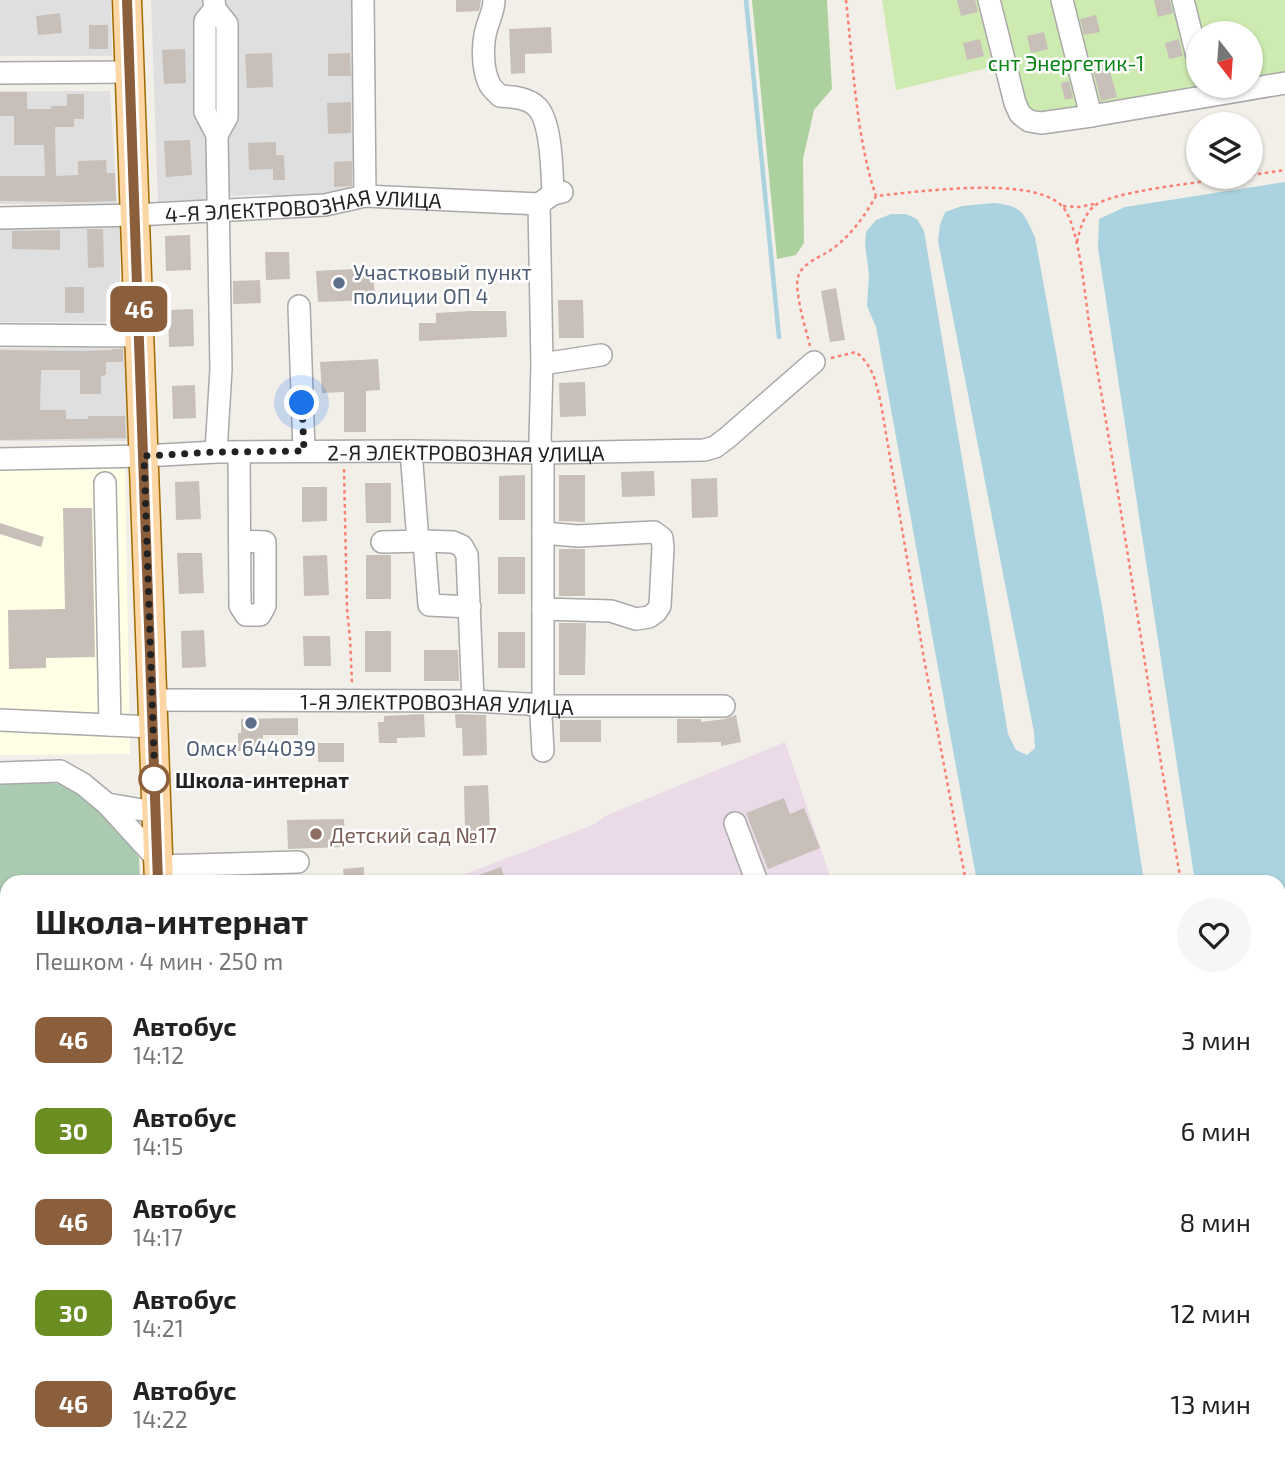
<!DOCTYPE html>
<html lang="ru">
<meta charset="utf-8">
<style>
:root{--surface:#fff;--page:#f6f6f6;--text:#222;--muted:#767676}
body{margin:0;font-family:"Exo 2",sans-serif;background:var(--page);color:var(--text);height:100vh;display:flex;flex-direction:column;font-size:26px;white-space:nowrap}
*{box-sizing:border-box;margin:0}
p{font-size:23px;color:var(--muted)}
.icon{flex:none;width:38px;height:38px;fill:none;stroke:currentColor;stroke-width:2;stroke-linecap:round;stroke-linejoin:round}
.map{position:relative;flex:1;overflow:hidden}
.panel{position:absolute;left:0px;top:875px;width:1286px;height:590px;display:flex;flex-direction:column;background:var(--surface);border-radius:21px 21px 0 0;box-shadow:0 2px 5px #0004}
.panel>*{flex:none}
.badge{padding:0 14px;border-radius:10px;font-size:24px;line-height:46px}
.needle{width:46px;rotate:163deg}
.buttons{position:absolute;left:1186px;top:21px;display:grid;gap:14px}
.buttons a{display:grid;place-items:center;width:77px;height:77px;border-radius:50%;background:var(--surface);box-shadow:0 2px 5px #0004;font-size:35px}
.you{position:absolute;width:35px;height:35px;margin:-18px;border:5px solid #fff;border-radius:50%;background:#1a73e8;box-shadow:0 0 0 10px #1a73e833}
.map>.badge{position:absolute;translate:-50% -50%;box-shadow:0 0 0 4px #fff}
.round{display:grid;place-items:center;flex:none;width:74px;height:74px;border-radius:37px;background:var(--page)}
.summary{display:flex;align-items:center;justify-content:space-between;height:119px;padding:0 35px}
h1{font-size:33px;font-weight:700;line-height:52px}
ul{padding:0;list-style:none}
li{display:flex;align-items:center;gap:21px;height:91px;padding:0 35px}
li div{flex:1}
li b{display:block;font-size:26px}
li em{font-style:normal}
li .badge{min-width:77px;font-weight:700;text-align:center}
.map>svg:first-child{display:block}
.residential{fill:#e0dfdf}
.industrial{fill:#ebdbe8}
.education{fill:#ffffe5}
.grass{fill:#cdebb0;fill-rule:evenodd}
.forest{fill:#add19e}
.cemetery{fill:#aacbaf}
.water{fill:#aad3df}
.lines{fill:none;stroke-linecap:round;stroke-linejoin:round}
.stream{stroke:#aad3df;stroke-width:4.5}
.building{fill:#c7bfb8}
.minor-casing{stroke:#a9a9a9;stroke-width:24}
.major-casing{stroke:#a06b00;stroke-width:31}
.path{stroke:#fa8072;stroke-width:2.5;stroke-dasharray:3.5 3.5;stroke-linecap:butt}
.minor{stroke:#fff;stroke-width:21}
.major{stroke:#fcd6a4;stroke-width:28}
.line-casing{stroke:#fff;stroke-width:16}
.line{stroke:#8b5e3c;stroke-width:10}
.walk{stroke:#222;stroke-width:7;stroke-dasharray:0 12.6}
.service-dot{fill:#5c6f8a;stroke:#fff;stroke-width:2.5}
.stop-dot{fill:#fff;stroke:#8b5e3c;stroke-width:3.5}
.education-dot{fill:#8d6e63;stroke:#fff;stroke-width:2.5}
.labels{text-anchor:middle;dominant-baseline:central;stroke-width:5;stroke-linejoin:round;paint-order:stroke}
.park-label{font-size:21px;fill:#0c8416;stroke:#fff}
.street-label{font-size:21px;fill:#222;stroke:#fff}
.service-label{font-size:21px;fill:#4e5e75;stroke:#fff;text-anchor:start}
.stop-label{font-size:21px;font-weight:bold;fill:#222;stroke:#fff;text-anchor:start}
.education-label{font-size:21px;fill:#785e54;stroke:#fff;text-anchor:start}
</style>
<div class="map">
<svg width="1285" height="1464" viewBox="0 0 1285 1464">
<rect width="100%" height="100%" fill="#f2efe9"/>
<path class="residential" d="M0,0H111L112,56H0Z
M151,0H208V11H199L201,115L208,128L214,200L158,203Z
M221,0H353L359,192L273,200L272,194L225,196Z
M0,91H110L117,204H0Z
M121,220L119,322H0V221Z
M0,348H125L128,441H0Z
M184,1458H291L290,1464H184Z
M336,1458H429L457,1464H335Z
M655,1458H991L993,1464H634Z"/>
<path class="industrial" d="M785,742L832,882H445L595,824L605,816Z"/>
<path class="education" d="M0,469H125L130,754L0,755Z"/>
<path class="grass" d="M882,0H1285V91L1030,126L1000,65L896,90ZM1199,33H1251V86H1199Z"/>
<path class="forest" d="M752,0H827L832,89L814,110L803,159L804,243L796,255L777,259Z"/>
<path class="cemetery" d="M45,783L73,784L121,831L139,858L140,882H7V1458H121L120,1464H0V784Z"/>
<path class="water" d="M1285,182V976L1279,977V882H1195L1098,248L1099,219L1125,207Z
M994,203C1023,206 1023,212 1035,237L1103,612L1144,882H977L876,327L867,306L869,274L865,244L866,232L876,220L891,214H906L917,219L924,231L1008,734L1016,750L1027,755L1035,748L1034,732L938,241L940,225L945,212L962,206Z"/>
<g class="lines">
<path class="stream" d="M746,0L779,337
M1279,1126L1285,1124
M1108,1458L1110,1464"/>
</g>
<path class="building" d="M456,0H481L479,11L456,12Z
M957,0H975L978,12L961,16Z
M1154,0H1170L1173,13L1158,17Z
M60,13L62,33L38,35L36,16Z
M1096,15L1100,32L1084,35L1080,19Z
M89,25H108V49H89Z
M551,27L552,53L525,54V73L511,74L509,29Z
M1044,32L1048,49L1031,53L1027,36Z
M980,39L984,56L967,60L963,43Z
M1179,39L1183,56L1169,59L1165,43Z
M185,49L186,83L164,84L162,50Z
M272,53L273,87L247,88L245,54Z
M350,53L351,76H328V54Z
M1106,57L1117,97L1101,101L1091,61Z
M1069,81L1073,98L1065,100L1061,83Z
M0,92H27V109H51V106H67V94H84V119H74V127H55L56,176L78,175V161L106,160L107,173H115L116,201L81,202L0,201V176H45L44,145H14V116H0Z
M351,102V133L328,134L327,103Z
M190,140L192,175L166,177L164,141Z
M276,142V155H284L285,180H273V169L249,170L248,143Z
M352,161V186L334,187V162Z
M87,229H103L104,267L88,268Z
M60,230V250L12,249V231Z
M190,235L191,270L166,271L165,236Z
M265,252H289L290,279L266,280Z
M373,268L375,300L318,302L316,271Z
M260,280L261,303L233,304V281Z
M65,287H84V313H65Z
M836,288L845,340L830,342L821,291Z
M558,300H583L584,338H559Z
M193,309L194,346L169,347L168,310Z
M471,311H506L507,337L419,341V323H436V313Z
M112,349H123V362H106V375L101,376V394H80V370H41L40,410H66V419H88V416H125L126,438L0,440V350L81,351L112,350Z
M378,359L380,390L366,391V432H344V392L322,393L320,362Z
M585,382L586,416L560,417L559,383Z
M195,385L196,418L173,419L172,386Z
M654,471L655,496L622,497L621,472Z
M525,475V520H499V476Z
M559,475H585V522L559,521Z
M717,478L718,517L692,518L691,479Z
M199,481L201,519L176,520L175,482Z
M365,483H391V523H366Z
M302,487H327V521L302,522Z
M63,508H92L95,657L46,658V668L9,669L8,610L65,609Z
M0,523L44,537L41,547L0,534Z
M559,549H585V596H559Z
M177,553H202L204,593L179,594Z
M327,555L329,595L304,596L303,556Z
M366,555H391V599H366Z
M498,557H525V594H498Z
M559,623H586L585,675H559Z
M204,630L206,667L182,668L181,631Z
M365,631H391V672H365Z
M498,632H525V668H498Z
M303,636H330L331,666H304Z
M424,650H458L459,681H424Z
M424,714L425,737L397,738V743H379L378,722H384V716Z
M455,714L486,715L487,755L463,756L462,728H456Z
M736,715L741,742L721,746V742L677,743V719H701V722L725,719Z
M298,718V735H263V751H238V733H241V719Z
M560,720H601V742H560Z
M318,743H344V762H318Z
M488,785L490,831H465L464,786Z
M784,798L790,814L804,808L820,848L768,869L746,813Z
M344,819L345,847L288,849L287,820Z
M364,867V882H344L343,869Z
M501,867L506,882H463L462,881Z"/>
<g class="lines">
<g class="minor-casing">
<g id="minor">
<path d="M214,0L215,9L205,21V112L217,135L221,369L216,452"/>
<path d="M363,0L365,196"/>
<path d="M494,0C494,10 490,17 487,27C482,43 482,68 489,83C491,88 496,92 500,96C512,97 527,97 537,107C552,122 552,173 553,194"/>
<path d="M989,0L1015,103L1020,114L1029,121L1041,123L1091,116L1285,83"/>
<path d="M1062,0L1091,116"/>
<path d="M1183,0L1199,64"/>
<path d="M215,9L227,24V117L217,135"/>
<path d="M0,73L130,72"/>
<path d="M539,204L542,364L540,440L543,453V706L541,716L543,751"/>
<path id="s1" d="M0,218L135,215L325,205L365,196L539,204L553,194L562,192"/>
<path d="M299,306L304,451"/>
<path d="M0,335L139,336"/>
<path d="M542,364L601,355"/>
<path d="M411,451L418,541"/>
<path d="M239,452L240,606L246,615H260L265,606V542L240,541"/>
<path id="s2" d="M0,459L144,456L216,452L411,451L543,453L704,450L715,447L727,438L814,362"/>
<path d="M105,483L110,725"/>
<path d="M543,533L578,536L654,532L662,538L663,548L660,606L656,612L649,617L636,619L611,611L543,609"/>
<path d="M382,542L424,541"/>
<path d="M470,607L429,605L424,541L453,542L462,546L467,555L473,701"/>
<path id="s3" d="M152,700L473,701L528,704L543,706H724"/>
<path d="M0,720L153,727"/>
<path d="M0,773L60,771L83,784L107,804L155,812"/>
<path d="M107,804L158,860"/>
<path d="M735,823L757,882"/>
<path d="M158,866L298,862"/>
<path d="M1279,1363L1285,1362"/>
<path d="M466,1458L498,1464"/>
<path d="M632,1458L633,1462L647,1458"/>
<path d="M889,1458L891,1464"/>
<path d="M942,1458L944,1464"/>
<path d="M308,1464L309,1458"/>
<path d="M384,1464L385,1458"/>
<path d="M586,1464L599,1458"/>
<path d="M843,1464L864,1458"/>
</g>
</g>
<g class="major-casing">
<path id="major" d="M127,0L159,882
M150,1464L151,1458"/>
</g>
<path class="path" d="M846,0C853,62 856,138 876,196
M1251,175L1285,170
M1063,206L1079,207L1094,204
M1077,242C1080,229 1083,217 1093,207C1108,191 1211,181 1238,177
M810,346C806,330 794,291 798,277C801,265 817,258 826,253C848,240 864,217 876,196C917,192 1032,175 1062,206C1080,225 1085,301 1090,329C1123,513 1149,698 1181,882
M831,358L856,352C874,367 876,383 881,404L924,659L966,882
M344,469L347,609L350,639L352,683
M1279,996L1285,995
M0,1186L7,1194
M0,1231H7
M0,1265H7
M0,1304L7,1296"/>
<use href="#minor" class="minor"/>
<use href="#major" class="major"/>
</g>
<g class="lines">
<g class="line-casing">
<path id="line" d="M127,0L158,882"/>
</g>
<use href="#line" class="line"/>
<path class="walk" d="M154,779L155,786L144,456L216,452L304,451L302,403"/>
</g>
<g class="service-dot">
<circle cx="339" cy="283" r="7"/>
<circle cx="251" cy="723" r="7"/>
</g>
<circle class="stop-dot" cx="154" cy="779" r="14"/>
<circle class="education-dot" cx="316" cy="834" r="7"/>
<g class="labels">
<g class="park-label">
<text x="1066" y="62">снт Энергетик-1</text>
</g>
<g class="street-label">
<text stroke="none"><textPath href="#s1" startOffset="304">4-Я ЭЛЕКТРОВОЗНАЯ УЛИЦА</textPath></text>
<text stroke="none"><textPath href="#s2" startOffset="466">2-Я ЭЛЕКТРОВОЗНАЯ УЛИЦА</textPath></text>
<text stroke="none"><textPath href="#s3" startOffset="285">1-Я ЭЛЕКТРОВОЗНАЯ УЛИЦА</textPath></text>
</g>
<g class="service-label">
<text x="353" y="271">Участковый пункт<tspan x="353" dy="24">полиции ОП 4</tspan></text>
<text x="251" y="747" text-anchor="middle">Омск 644039</text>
</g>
<g class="stop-label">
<text x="175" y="779">Школа-интернат</text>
</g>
<g class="education-label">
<text x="330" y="834">Детский сад №17</text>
</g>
</g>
</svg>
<div class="buttons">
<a><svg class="needle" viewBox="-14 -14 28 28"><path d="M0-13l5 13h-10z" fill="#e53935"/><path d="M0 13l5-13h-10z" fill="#767676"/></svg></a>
<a><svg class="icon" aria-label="layers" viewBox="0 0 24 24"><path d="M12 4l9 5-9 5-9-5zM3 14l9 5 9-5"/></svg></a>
</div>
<div class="you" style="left:302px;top:403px"></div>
<b class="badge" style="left:139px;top:309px;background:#8b5e3c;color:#fff">46</b>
<section class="panel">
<div class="summary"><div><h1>Школа-интернат</h1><p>Пешком · 4 мин · 250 m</p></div><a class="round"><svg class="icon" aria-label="heart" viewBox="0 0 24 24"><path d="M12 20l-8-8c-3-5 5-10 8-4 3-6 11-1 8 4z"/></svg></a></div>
<ul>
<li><span class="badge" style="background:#8b5e3c;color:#fff">46</span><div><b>Автобус</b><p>14:12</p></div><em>3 мин</em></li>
<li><span class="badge" style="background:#6b8e23;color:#fff">30</span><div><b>Автобус</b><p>14:15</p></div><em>6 мин</em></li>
<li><span class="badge" style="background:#8b5e3c;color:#fff">46</span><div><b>Автобус</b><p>14:17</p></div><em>8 мин</em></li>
<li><span class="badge" style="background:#6b8e23;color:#fff">30</span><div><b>Автобус</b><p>14:21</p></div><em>12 мин</em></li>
<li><span class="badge" style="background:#8b5e3c;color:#fff">46</span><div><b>Автобус</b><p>14:22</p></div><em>13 мин</em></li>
</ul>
</section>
</div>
